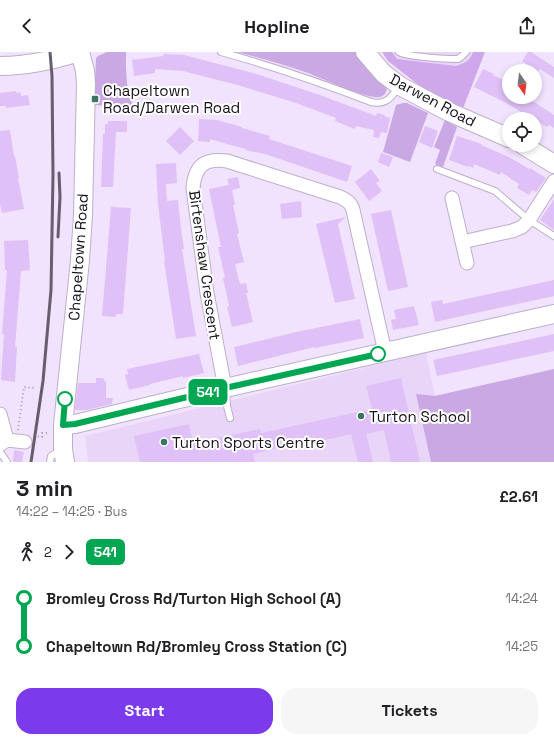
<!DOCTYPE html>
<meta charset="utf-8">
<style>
:root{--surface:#fff;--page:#f6f6f6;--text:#202124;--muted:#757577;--accent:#7c3aed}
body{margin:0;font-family:"Space Grotesk",sans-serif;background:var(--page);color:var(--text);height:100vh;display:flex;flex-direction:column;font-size:15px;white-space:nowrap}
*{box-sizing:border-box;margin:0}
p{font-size:13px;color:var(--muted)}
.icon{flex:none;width:22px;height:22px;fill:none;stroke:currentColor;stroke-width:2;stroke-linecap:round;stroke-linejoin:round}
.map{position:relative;height:410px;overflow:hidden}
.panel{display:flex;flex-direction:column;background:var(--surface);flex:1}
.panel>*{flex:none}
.badge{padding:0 8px;border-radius:6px;font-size:14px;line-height:26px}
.needle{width:26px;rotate:166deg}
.fabs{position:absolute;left:502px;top:12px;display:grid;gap:8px}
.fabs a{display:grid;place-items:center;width:40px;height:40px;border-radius:50%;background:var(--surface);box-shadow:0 2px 6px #0003;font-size:20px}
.map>.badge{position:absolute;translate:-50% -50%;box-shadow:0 0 0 2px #fff}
.legs{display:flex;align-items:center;gap:6px;height:44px;padding:0 16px;font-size:13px}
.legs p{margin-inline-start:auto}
.head{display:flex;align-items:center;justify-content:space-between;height:68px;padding:0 16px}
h1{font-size:22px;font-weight:700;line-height:30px}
.primary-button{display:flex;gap:8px;margin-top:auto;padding:8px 16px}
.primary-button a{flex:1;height:46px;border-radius:16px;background:var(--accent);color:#fff;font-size:16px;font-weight:700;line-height:46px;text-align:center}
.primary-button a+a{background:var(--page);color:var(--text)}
ul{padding:0 16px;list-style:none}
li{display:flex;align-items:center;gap:14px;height:48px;font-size:15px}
li i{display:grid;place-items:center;width:6px;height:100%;margin:0 5px;background:currentColor}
li i::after{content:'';width:10px;height:10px;margin:-5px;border:3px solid;border-radius:50%;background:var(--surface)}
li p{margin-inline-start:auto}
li:first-child i{background:linear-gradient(#0000 50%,currentColor 0)}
li:last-child i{background:linear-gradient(currentColor 50%,#0000 0)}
header{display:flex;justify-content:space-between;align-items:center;height:52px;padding:0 16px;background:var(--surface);font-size:18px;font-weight:700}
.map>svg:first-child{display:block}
.built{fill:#e8d5f7}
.green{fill:#caa8e4}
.forest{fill:#cea8eb}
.building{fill:#dfc1f7}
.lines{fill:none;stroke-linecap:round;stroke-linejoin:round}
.lane-casing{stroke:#bdafc9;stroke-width:8}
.street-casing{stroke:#bdafc9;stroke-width:15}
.secondary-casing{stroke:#bdafc9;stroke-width:20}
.path{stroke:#a69aaf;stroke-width:2;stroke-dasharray:1 3;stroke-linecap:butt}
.lane{stroke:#fff;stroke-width:6}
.street{stroke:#fff;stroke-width:13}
.secondary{stroke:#fff;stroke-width:18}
.rail{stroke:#665e6d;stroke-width:3}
.line-1-casing{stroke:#fff;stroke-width:9}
.line-1{stroke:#00a651;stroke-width:6}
.poi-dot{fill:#397560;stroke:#fff;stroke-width:1.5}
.stop-1-dot{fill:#fff;stroke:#00a651;stroke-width:2}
.labels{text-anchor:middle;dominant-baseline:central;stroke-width:4;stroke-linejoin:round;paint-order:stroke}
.poi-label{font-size:15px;fill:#140f18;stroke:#fff;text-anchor:start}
.street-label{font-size:15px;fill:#140f18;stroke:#fff}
</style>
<header><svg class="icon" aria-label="back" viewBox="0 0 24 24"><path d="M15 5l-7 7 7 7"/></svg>Hopline<svg class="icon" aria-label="share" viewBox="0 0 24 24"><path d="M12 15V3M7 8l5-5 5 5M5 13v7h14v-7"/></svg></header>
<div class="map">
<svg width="554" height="410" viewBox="0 0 554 410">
<rect width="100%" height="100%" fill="#f1e2fd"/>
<path class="built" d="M392,0H473L471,6L463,12L456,14L397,7Z
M426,301L435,344L554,317V410H88L85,384Z"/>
<path class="green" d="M107,0H126V15L127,32L133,55L94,53L96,6L98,4Z
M237,0H356L387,33C387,39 386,43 380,45C369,48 321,26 308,21C285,13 261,6 237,0Z
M403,51H407L428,61L410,110L383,100L396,53Z
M445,68L457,75L443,115L435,112L440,98L434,95Z
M554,317V410H431L416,342L435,344Z"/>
<path class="forest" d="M382,0H392L397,7L456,14C465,11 470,9 473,0H485L463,56L425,38L388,9Z"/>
<path class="building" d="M528,0H531L554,15V26L540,17L538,19L522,9Z
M164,2L184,3L253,21L320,43L376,64L377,61L385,63L384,64L390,66L387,81L381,80L379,86L373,85L374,78L356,74L355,77L335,69L336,66L296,51L241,34L183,19L155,17V21L134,24L132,8L163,4Z
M483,17L494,22L493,23L509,31V45H525L539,53L554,63V76L549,73L547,75L506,51L474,35Z
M16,39V41L20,40L21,44L28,43L30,53L6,56V54H0V41Z
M199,67L217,68L242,75V76L270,84L269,87L352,114L347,130L265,102L245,98L246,97L227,92L210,87V90L198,89Z
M108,69H127V80H116L113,135H101L103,82H105V72H108Z
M425,74L438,79L432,96L419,90Z
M180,75L194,89L180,103L166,89Z
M10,78L14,104H15L19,126H18L24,157L2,161L0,152V79Z
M457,84L482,92L481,93L509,105L529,117L530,116L546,126L536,140L532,138L529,143L517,136L519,132L501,120L500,123L474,112L473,116L469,114L468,115L449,108Z
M381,101L393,105L389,115L378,110Z
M176,111L177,131L166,132L167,149L178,148L181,177L184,197H182L196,284L176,287L164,209H165L158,152L156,112Z
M371,117L380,129L376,131L382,139L369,149L355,130Z
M238,125L240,136L232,138L235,153H233L239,181L237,182L244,210L235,212L240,232L246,231L248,241H246L253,270L232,275L227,255L229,254L223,226L225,225L218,195H221L209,137L229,133L227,127Z
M554,147V178L540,168Z
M301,149L302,165L282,167L280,152Z
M111,155L131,156L123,262H116V265L102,264Z
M391,158L408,235L388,239L371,162Z
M346,165L338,172L355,247L335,251L316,172Z
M28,188L30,218L21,219L15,295H17L15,330L1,328L4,282H2L7,218H5L4,189Z
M554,228V244L435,270L431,250L442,248L443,252Z
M414,254L419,273L393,278L391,268L396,267L394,258Z
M360,267L364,286L315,296L314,295L238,314L234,295L296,280Z
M554,282V299L437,324L433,308Z
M199,302L204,321L183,326V324L150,332V333L129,338L125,323L128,322L127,317Z
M96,326H103L106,331V346H113L112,352L86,358H75L78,331H96Z
M401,326L420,410H391L384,378L366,382L373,410H358L351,382L290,396V393L253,402L255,410H140L134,384L189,372L193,391L260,377L261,381L372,357L366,334Z
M14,398L24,400L22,410H13Z"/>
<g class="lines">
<g class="lane-casing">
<path id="lane" d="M221,0C272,14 322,31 371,50C387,53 390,46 399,35
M399,0C408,5 446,7 458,7L462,4L466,0
M437,117L495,139L529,168L554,184
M226,338L227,354L230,366
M0,400L7,410
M50,410L51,404L62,398"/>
</g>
<g class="street-casing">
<path id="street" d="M452,146L467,211
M462,190L512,179L522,175L529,168L554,129
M225,336L207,241L193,136C195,113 205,106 227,109L340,145C347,148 351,151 353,158L385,300
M0,362L7,388
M0,393L7,388L25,390"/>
</g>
<g class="secondary-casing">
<path id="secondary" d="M365,0L383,21L400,34L447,59L509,86
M0,14C27,14 54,8 79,0
M523,93L554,112
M63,373L75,372L225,336L554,262
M65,410L63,397V373L80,208L83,163L86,32L85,19L80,0"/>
</g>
<path class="path" d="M18,378L24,335L36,336
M34,384L42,385V381H50"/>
<use href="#lane" class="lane"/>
<use href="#street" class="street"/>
<use href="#secondary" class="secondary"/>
<path class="rail" d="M58,185L60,145L59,121
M31,410L43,329L51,238L53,123L52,24L50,0"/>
</g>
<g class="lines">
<g class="line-1-casing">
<path id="line-1" d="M65,347L63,373L75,372L225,336L378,302"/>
</g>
<use href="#line-1" class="line-1"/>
</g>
<g class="poi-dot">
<rect x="91" y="43" width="8" height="8" rx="2"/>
<circle cx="361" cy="364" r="4"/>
<circle cx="164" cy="390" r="4"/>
</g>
<g class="stop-1-dot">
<circle cx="378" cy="302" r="7"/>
<circle cx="65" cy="347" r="7"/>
</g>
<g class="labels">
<g class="poi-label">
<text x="103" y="38">Chapeltown<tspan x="103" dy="17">Road/Darwen Road</tspan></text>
<text x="369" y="364">Turton School</text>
<text x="172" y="390">Turton Sports Centre</text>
</g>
<g class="street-label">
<text transform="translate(433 48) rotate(28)">Darwen Road</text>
<text transform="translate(78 205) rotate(-86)">Chapeltown Road</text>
<text transform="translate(205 213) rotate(82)">Birtenshaw Crescent</text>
</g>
</g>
</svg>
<div class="fabs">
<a><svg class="needle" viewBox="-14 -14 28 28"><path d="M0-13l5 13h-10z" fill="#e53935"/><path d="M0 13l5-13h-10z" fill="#757577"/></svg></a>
<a><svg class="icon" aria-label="locate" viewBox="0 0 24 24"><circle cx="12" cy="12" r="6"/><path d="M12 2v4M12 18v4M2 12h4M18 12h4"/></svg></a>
</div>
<b class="badge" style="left:208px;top:340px;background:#00a651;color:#fff">541</b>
</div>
<section class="panel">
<div class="head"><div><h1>3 min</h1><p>14:22 – 14:25 · Bus</p></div><b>£2.61</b></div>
<div class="legs"><svg class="icon" aria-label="walk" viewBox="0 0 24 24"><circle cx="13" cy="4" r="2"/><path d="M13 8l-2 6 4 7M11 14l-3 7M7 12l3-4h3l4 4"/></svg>2<svg class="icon" aria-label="forward" viewBox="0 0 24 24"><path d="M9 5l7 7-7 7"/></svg><b class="badge" style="background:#00a651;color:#fff">541</b></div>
<ul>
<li><i style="color:#00a651"></i><b>Bromley Cross Rd/Turton High School (A)</b><p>14:24</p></li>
<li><i style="color:#00a651"></i><b>Chapeltown Rd/Bromley Cross Station (C)</b><p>14:25</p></li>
</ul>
<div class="primary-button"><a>Start</a><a>Tickets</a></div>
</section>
